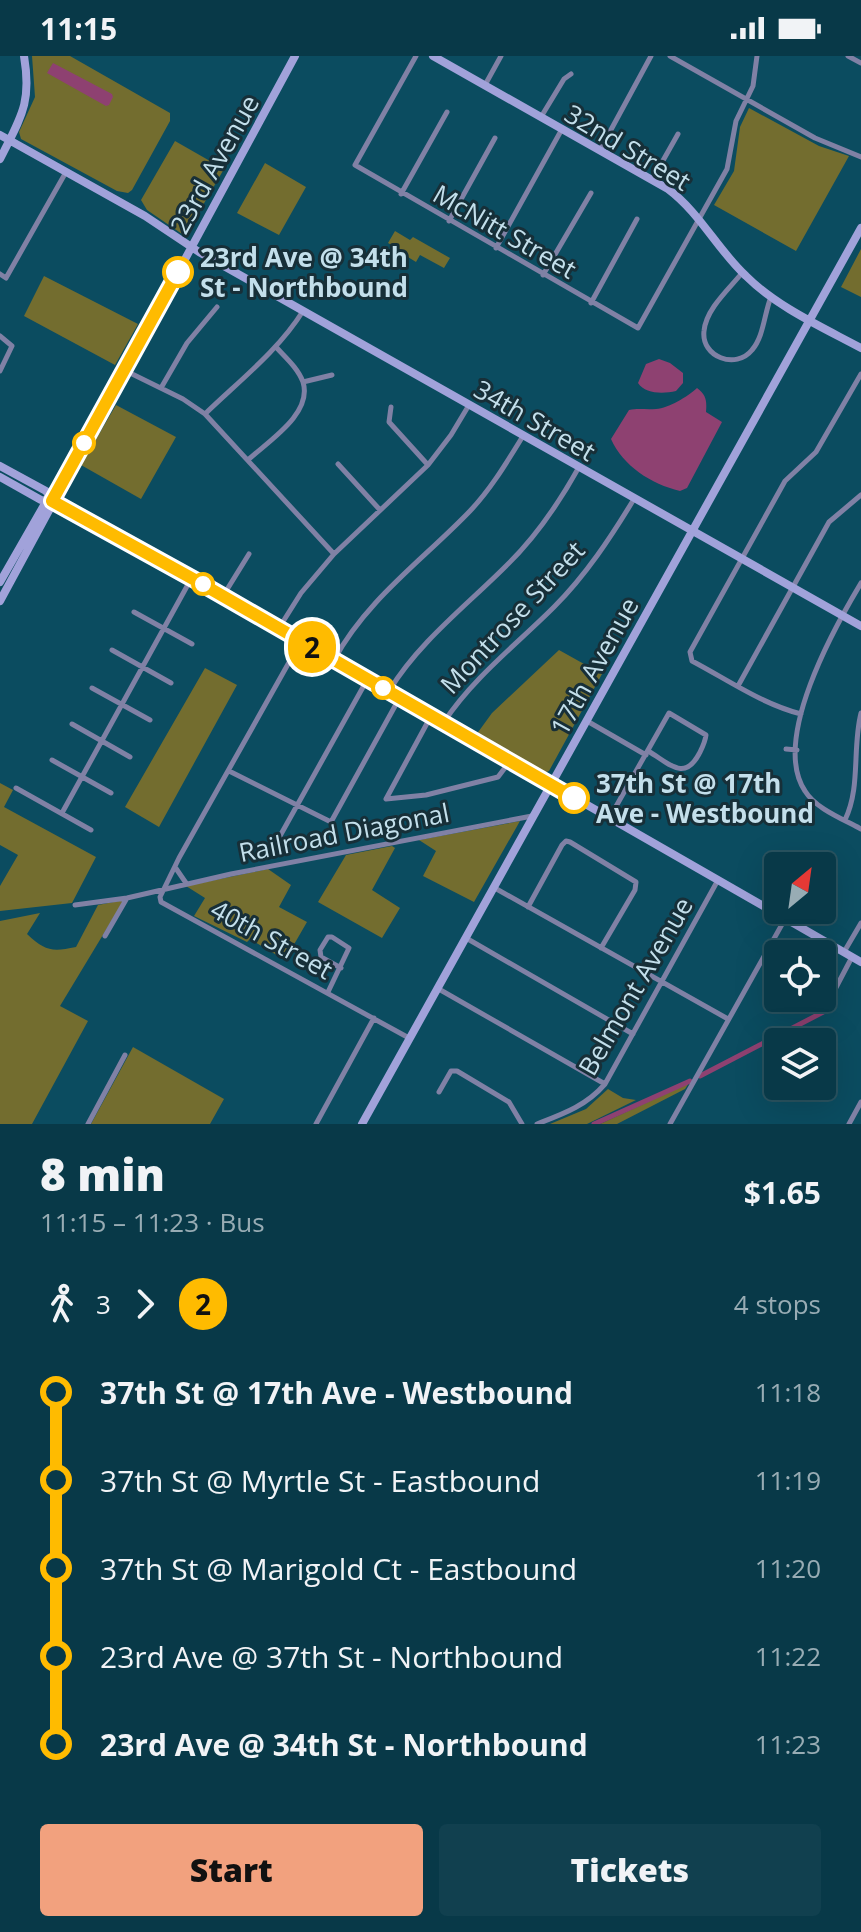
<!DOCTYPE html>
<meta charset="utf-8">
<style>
:root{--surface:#083948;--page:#11404f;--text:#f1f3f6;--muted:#98acb4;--line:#295360;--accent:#f2a17e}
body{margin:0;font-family:"Open Sans",sans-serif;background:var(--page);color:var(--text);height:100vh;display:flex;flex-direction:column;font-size:30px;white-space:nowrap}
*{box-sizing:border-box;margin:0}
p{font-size:26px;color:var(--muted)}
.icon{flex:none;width:44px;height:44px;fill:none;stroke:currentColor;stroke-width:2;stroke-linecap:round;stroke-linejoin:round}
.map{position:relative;height:1068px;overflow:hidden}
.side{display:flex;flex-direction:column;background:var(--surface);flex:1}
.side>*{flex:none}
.badge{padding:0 16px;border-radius:26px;font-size:28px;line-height:52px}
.needle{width:52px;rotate:29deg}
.controls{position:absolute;left:764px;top:796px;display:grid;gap:16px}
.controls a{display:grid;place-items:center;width:72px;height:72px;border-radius:8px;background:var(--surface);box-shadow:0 8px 32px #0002,0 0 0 2px var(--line);font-size:40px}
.map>.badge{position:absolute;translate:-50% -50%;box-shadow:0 0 0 4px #fff}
.legs{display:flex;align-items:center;gap:12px;height:88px;padding:0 40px;font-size:26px}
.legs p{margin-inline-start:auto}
.head{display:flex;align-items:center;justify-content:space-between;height:136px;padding:0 40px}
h1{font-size:44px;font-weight:800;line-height:60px}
.action{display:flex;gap:16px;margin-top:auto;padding:16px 40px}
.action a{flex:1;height:92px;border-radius:8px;background:var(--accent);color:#111;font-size:32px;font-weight:800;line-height:92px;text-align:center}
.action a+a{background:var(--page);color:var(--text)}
ul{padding:0 40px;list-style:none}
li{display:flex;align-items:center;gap:28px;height:88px;font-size:30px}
li i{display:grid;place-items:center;width:12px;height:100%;margin:0 10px;background:currentColor}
li i::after{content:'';width:20px;height:20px;margin:-10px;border:6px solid;border-radius:50%;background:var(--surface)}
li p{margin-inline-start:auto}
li:first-child i{background:linear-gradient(#0000 50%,currentColor 0)}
li:last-child i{background:linear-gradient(currentColor 50%,#0000 0)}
.status{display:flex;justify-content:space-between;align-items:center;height:56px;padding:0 40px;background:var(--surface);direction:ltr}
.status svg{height:22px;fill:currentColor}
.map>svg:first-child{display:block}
.green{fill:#736d2f}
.water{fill:#8e4171}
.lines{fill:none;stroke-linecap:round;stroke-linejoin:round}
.canal{stroke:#8e4171;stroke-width:5}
.street{stroke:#8081a5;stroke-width:5}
.secondary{stroke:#a1a2da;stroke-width:8}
.line-1-casing{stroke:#fff;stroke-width:18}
.line-1{stroke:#fb0;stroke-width:12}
.stop-1-dot{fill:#fff;stroke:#fb0;stroke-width:4}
.labels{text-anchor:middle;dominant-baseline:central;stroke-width:6;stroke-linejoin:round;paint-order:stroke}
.street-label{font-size:26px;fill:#c3dfeb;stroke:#172f38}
.stop-label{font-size:26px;font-weight:bold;fill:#c3dfeb;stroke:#172f38;text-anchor:start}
</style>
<div class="status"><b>11:15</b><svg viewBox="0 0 49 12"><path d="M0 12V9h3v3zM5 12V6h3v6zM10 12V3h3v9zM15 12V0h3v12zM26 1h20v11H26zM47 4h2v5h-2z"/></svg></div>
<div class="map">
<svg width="861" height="1068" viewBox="0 0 861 1068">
<rect width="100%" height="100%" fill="#0b4c60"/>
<path class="green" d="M32,0H70L170,57V65L132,134L128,137L117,135L21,83L19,76L35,41Z
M749,52L819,90L849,100L796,195L714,149L734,115L740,71Z
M175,85L224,113L185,180L147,154L141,144Z
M265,107L306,131L279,179L237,157Z
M395,175L410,184L413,181L450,202L444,212L420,199L416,206L403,198L404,196L388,187Z
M861,193V241L841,231Z
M44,220L138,268L115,309L24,260Z
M116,349L176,381L141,443L81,409Z
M559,594L602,618L549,715L544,717L476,679L492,657Z
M205,612L237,629L159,771L125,751Z
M0,727L13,734L4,751L96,801L72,847L0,855V830L18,799L0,789Z
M520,765L474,846L423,820L436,795L419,784Z
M392,790L395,792L372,834L400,852L382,882L318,846L346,799Z
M268,813L291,829L279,851L307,866L285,904L250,883L247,886L194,860L205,842L186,830Z
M124,844L60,950L88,965L32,1068H0V865L40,857L27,878C45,895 52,896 76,891L98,849Z
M133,991L224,1043L210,1068H91Z
M689,1027L685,1033L617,1068H600Z
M608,1033L623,1042L636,1044L587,1068H550L586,1053Z"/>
<path class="water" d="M53,7L112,38L113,41L109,49L106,50L47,17Z
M659,303L670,307L683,317V327L676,335C663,338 645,338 638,327L646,308Z
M697,332C706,339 707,344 706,356L722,366L687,432L680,435C651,428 623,410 611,383L629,354C639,352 646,354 656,353C669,352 687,341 697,332Z"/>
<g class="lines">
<path class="canal" d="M700,1020L831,952
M594,1068L690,1025"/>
<path class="street" d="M416,0L355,109L638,272L727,113L736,65L753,30L757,0
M670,0L815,82L861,101
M848,0L861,7
M485,29L501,0
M541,61L564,23L571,18
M600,94L651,0
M652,124L678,78
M401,138L447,56
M449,165L495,82
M496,192L562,73
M742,217C729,233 706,253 704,275C701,301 736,314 752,294C764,280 764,258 771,241
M0,218L6,222L66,116
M543,219L591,137
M591,247L637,163
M0,280L12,290L0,315
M124,314L183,343L205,358L334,498
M303,326L332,319
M161,332L187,287L217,251
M391,351L389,366L428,409
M205,358C239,325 278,295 303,255
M248,404C267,386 313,358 303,326C298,312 285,301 276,291
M338,408L380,454
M861,527C834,572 771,684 805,735C816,753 843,763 861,773
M223,540L249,498
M134,556L192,588
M279,572L301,537L334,498L428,409L451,379L469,349
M301,585L179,802L160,841L161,846L409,982
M112,594L171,627
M334,604C367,543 423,504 470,455C491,433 507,406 523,380
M738,630L829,466L861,439
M92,632L150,664
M389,635C419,586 466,550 506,510C536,481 559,447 579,411
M801,658C762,648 728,624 692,605L690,596L785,425L816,396L861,318
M431,660L386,743L426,739L498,721L510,705
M587,665L646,699
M444,666C473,622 517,588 554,551C586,519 611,481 634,443
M72,668L130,701
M786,693L797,694
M52,704L111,737
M229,715L331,766L400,641
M16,732L91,774
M62,757L191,523
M610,761L669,657L706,679C705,687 702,692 699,698C684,726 669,707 648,695
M845,764C861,731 852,692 861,657
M280,780L367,624
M175,811L186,827
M493,831L728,963
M75,849L127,842L231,818L532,760
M528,851L562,789L566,785L570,786L636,826L635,834L601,892
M105,880L127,842
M466,882L633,978
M844,896L861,867
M437,932L605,1028
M328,936L349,892L332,881H328L320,894L321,901L341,912
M831,941L852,901
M439,1036L451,1015H457L509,1046L522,1068
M88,1068L125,999
M316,1068L374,962
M537,1068C563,1058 586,1050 605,1028L718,824
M670,1068L785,863
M849,1068L861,1046"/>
<path class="secondary" d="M433,0L668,133C700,157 717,193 746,220C777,251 822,271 861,292
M0,79L145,160L199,196L861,570
M0,103C21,61 32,47 24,0
M0,410L46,435L52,445
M0,421L41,444L52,445L195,524L861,906
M0,526L43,451L51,446
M0,545L295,0
M362,1068L861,172"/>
</g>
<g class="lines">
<g class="line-1-casing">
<path id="line-1" d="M178,216L52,445L195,524L574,742"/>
</g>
<use href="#line-1" class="line-1"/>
</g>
<g class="stop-1-dot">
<circle cx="178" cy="216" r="14"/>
<circle cx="84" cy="387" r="10"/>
<circle cx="203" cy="528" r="10"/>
<circle cx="383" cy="632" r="10"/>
<circle cx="574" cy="742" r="14"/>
</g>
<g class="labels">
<g class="street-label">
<text transform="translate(628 91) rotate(31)">32nd Street</text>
<text transform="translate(214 108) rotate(-61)">23rd Avenue</text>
<text transform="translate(505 175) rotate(30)">McNitt Street</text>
<text transform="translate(535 364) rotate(30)">34th Street</text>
<text transform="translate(512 561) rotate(-47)">Montrose Street</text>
<text transform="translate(594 610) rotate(-61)">17th Avenue</text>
<text transform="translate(344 776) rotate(-11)">Railroad Diagonal</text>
<text transform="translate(272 883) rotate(29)">40th Street</text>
<text transform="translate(635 930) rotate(-60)">Belmont Avenue</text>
</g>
<g class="stop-label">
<text x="200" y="201">23rd Ave @ 34th<tspan x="200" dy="30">St - Northbound</tspan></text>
<text x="596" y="727">37th St @ 17th<tspan x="596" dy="30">Ave - Westbound</tspan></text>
</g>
</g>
</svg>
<div class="controls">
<a><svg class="needle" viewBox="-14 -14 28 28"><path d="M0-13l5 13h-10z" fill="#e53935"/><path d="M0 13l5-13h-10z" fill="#98acb4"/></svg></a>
<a><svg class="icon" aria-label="locate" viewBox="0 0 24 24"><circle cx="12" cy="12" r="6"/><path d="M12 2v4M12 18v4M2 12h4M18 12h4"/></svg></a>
<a><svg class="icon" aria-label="layers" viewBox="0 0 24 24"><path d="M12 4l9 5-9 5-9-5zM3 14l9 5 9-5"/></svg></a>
</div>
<b class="badge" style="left:312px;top:591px;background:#fb0;color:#111">2</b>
</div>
<section class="side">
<div class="head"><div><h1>8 min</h1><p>11:15 – 11:23 · Bus</p></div><b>$1.65</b></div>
<div class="legs"><svg class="icon" aria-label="walk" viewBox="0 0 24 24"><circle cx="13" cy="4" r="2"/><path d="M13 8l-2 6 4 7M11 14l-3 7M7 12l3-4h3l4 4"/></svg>3<svg class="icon" aria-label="forward" viewBox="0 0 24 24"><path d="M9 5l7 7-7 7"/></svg><b class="badge" style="background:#fb0;color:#111">2</b><p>4 stops</p></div>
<ul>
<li><i style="color:#fb0"></i><b>37th St @ 17th Ave - Westbound</b><p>11:18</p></li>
<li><i style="color:#fb0"></i><span>37th St @ Myrtle St - Eastbound</span><p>11:19</p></li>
<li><i style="color:#fb0"></i><span>37th St @ Marigold Ct - Eastbound</span><p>11:20</p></li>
<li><i style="color:#fb0"></i><span>23rd Ave @ 37th St - Northbound</span><p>11:22</p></li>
<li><i style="color:#fb0"></i><b>23rd Ave @ 34th St - Northbound</b><p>11:23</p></li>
</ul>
<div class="action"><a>Start</a><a>Tickets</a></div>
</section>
